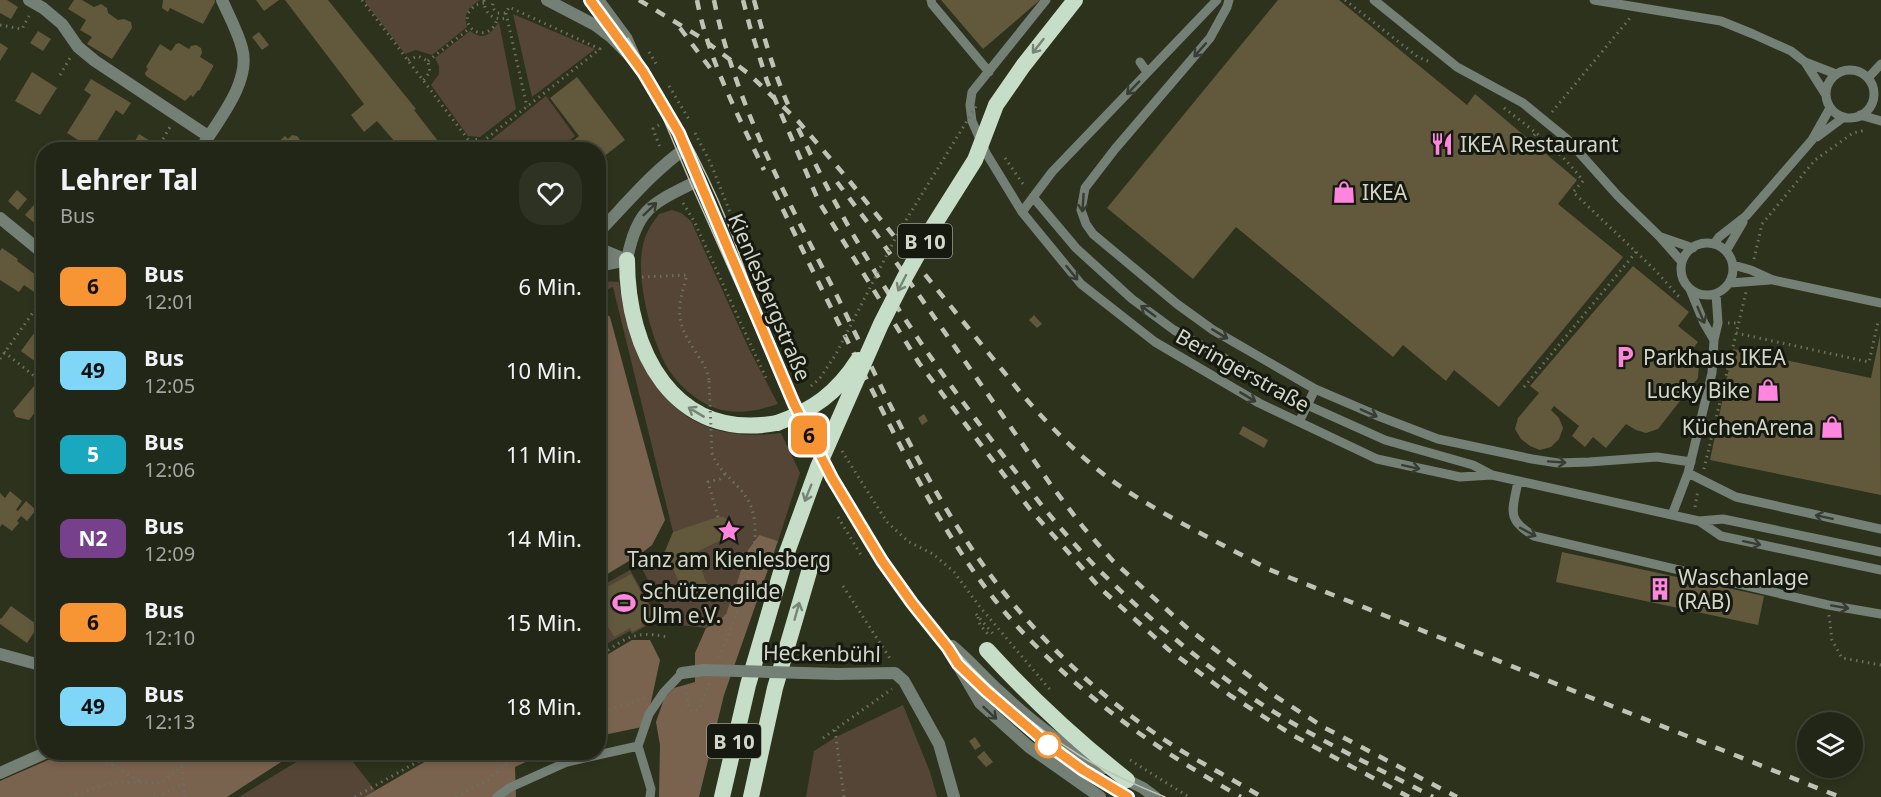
<!DOCTYPE html>
<html lang="de">
<meta charset="utf-8">
<style>
:root{--surface:#222616;--page:#2e3223;--text:#f1f3f6;--muted:#a2a5a1;--line:#3f4335}
body{margin:0;font-family:"Noto Sans",sans-serif;background:var(--page);color:var(--text);height:100vh;display:flex;flex-direction:column;font-size:22px;white-space:nowrap}
*{box-sizing:border-box;margin:0}
p{font-size:20px;color:var(--muted)}
.icon{flex:none;width:33px;height:33px;fill:none;stroke:currentColor;stroke-width:2;stroke-linecap:round;stroke-linejoin:round}
.map{position:relative;flex:1;overflow:hidden}
.details{position:absolute;left:36px;top:142px;width:570px;height:618px;display:flex;flex-direction:column;background:var(--surface);border-radius:24px;box-shadow:0 3px 9px #0003,0 0 0 2px var(--line)}
.details>*{flex:none}
.badge{padding:0 12px;border-radius:9px;font-size:21px;line-height:39px}
.fabs{position:absolute;left:1797px;top:712px;display:grid;gap:12px}
.fabs a{display:grid;place-items:center;width:66px;height:66px;border-radius:50%;background:var(--surface);box-shadow:0 3px 9px #0003,0 0 0 2px var(--line);font-size:30px}
.map>.badge{position:absolute;translate:-50% -50%;box-shadow:0 0 0 3px #fff}
.round{display:grid;place-items:center;flex:none;width:63px;height:63px;border-radius:24px;background:var(--page)}
.head{display:flex;align-items:center;justify-content:space-between;height:102px;padding:0 24px}
h1{font-size:28px;font-weight:700;line-height:45px}
ul{padding:0;list-style:none}
li{display:flex;align-items:center;gap:18px;height:84px;padding:0 24px}
li div{flex:1}
li b{display:block;font-size:22px}
li em{font-style:normal}
li .badge{min-width:66px;font-weight:700;text-align:center}
.map>svg:first-child{display:block}
.green{fill:#544537}
.forest{fill:#7a634e}
.building{fill:#62583c}
.lines{fill:none;stroke-linecap:round;stroke-linejoin:round}
.path{stroke:#6c705e;stroke-width:3;stroke-dasharray:1.5 4.5;stroke-linecap:butt}
.service{stroke:#747f75;stroke-width:9}
.minor{stroke:#747f75;stroke-width:12}
.tertiary{stroke:#747f75;stroke-width:12}
.trunk{stroke:#c6dec8;stroke-width:16}
.tram{stroke:#bfc2b5;stroke-width:1.5}
.rail{stroke:#bfc2b5;stroke-width:4.5;stroke-dasharray:10 10;stroke-linecap:butt}
.path-bridge{stroke:#6c705e;stroke-width:3;stroke-dasharray:1.5 4.5;stroke-linecap:butt}
.minor-bridge{stroke:#747f75;stroke-width:12}
.trunk-bridge{stroke:#c6dec8;stroke-width:16}
.oneway{stroke:#778575}
.oneway2{stroke:#373d33}
.line-casing{stroke:#fff;stroke-width:14}
.line{stroke:#f79534;stroke-width:9}
.stop-dot{fill:#fff;stroke:#f79534;stroke-width:3}
.labels{text-anchor:middle;dominant-baseline:central;stroke-width:6;stroke-linejoin:round;paint-order:stroke}
.shield{fill:#16190f;stroke:#9a9d91;stroke-width:1.5}
.shield-label{font-size:20px;font-weight:bold;fill:#d3d6c9}
.poi-label{font-size:21px;fill:#d3d6c9;stroke:#16190f;text-anchor:start}
.street-label{font-size:21px;fill:#d3d6c9;stroke:#16190f}
</style>
<div class="map">
<svg width="1881" height="797" viewBox="0 0 1881 797">
<rect width="100%" height="100%" fill="#2d321d"/>
<path class="green" d="M366,0H480C469,7 463,13 467,27L432,55L416,50L405,54L365,2Z
M513,14L595,49L532,97Z
M499,22L516,109L480,137L468,136L431,85L439,74V66L435,58L470,31C485,42 491,33 499,22Z
M546,96L575,136L557,150H487L486,144Z
M672,210L681,213L691,221L749,349L778,404C758,411 735,415 715,408C697,402 676,383 667,367C650,337 633,270 645,238C648,229 654,221 659,214Z
M599,281L619,282C621,301 628,321 634,340C659,412 705,443 781,433L800,473L778,541L758,536L748,550L726,614L714,625L706,628L680,625L667,616L640,565L665,551L683,592L694,601L702,600L707,593L708,586L695,553L730,536L732,529L730,522L724,517L673,532L613,287L599,293Z
M630,570L658,619L632,634L630,631L599,648L598,588Z
M903,705L930,772L937,797H806L814,751L836,737Z
M311,753H346L375,790L364,797H239Z"/>
<path class="forest" d="M599,308L610,317L665,520L652,545L639,555L599,579Z
M759,535L778,541L724,695L699,797H659L660,745L656,722L664,699L674,688L695,682V653L706,628L714,625L726,614L748,550Z
M632,640H650L660,660L651,702L642,727L599,736L598,660Z
M64,753H295L227,797H0V781Z
M440,753H545L515,767L516,797H364Z"/>
<path class="building" d="M0,0H7L18,7L11,19L0,13Z
M74,0H82L94,7L101,4L107,8L108,13L118,20L124,19L131,22L132,28L112,59L87,44L92,37L80,30L86,20L68,9Z
M163,0H215V2L203,24L170,8L168,12L162,8Z
M256,0H279L264,11Z
M285,0H328L416,109L414,110L445,150H402L377,121L364,132L351,115L364,104Z
M941,0H1040L983,49Z
M1278,0H1339L1467,105L1475,94L1577,180L1558,204L1623,257L1499,407L1454,370L1446,381L1403,345L1393,357L1236,227L1193,279L1107,208Z
M38,31L51,39L43,51L30,43Z
M259,32L269,45L262,50L252,37Z
M0,43L8,48L0,61Z
M179,43L189,49L191,46L196,45L201,48L202,53L200,57L213,65V67L199,91L198,90L193,97L191,95L185,101L146,76L145,73L148,69L146,67L160,44L171,51L176,44Z
M32,72L57,88L40,115L15,101Z
M577,77L625,140L598,161V150H562L579,136L550,98Z
M91,79L131,103L123,115L116,110L92,149L67,133L91,95L84,90Z
M139,134L165,150H130Z
M292,135L297,136L308,150H269L285,136L288,139Z
M17,190L27,199L18,210L8,201Z
M40,198L44,201V231L25,215Z
M2,248L18,259L17,261L44,281L37,294L24,285L19,292L0,280V251Z
M1633,266L1689,312L1678,326L1698,342L1691,351L1699,363L1698,378L1658,429L1646,433L1636,430L1626,424L1606,448L1593,437L1585,447L1572,436L1579,426L1554,406L1551,410L1559,418L1563,428L1559,439L1551,447L1540,450L1530,446L1521,439L1515,429L1518,418L1539,393L1530,386Z
M1034,315L1042,324L1037,328L1029,320Z
M44,316V368L21,351L40,325L38,323Z
M1880,335L1881,495L1710,460L1733,349L1871,378Z
M34,386L44,393V401L29,420L16,417L13,411Z
M924,414L928,421L922,425L918,418Z
M1243,426L1268,440L1264,448L1239,434Z
M10,491L22,501L16,510L18,511L26,501L36,510L27,521L21,516L17,521L19,523L12,531L2,524L0,527V493L5,498Z
M718,517H724L730,522L732,529L730,536L695,553L708,586L707,593L702,600L695,601L683,592L665,551L673,532Z
M1562,552L1764,596L1758,625L1556,582Z
M631,574L653,614L641,621L643,626L632,632L630,628L614,637L598,610V592Z
M11,606L39,626L44,620V633L42,636L35,631L27,643L0,624V618L1,619Z
M975,737L981,746L975,750L969,741Z
M984,751L993,762L986,767L977,757Z"/>
<g class="lines">
<path class="path" d="M362,0L476,150
M484,0C484,14 494,21 507,18
M1345,0L1418,57L1430,62
M484,3L475,5L468,13C463,35 492,41 497,19
M506,13L527,107
M0,25L22,29L29,16
M649,52L658,67
M408,60L418,56L428,61L430,72L423,81
M428,61L470,28
M60,75L70,58
M669,86L690,121
M1504,108C1533,130 1561,151 1583,181L1573,192L1656,271L1680,298
M1552,112L1630,18
M659,125L653,129L661,150
M695,133L711,164L752,268
M163,139L170,127
M1530,140L1537,132
M470,142C475,138 480,139 483,144V150
M482,142L600,49L509,7L506,13H497L492,7L494,0
M1005,158L1025,187
M683,203L694,221L766,378
M1754,259L1762,224L1815,160L1853,133L1866,130
M642,277L687,275C677,309 675,321 695,351C701,360 708,370 709,381
M765,298L802,383
M1728,323H1739
M1736,333L1869,362L1878,322H1881
M4,352L43,383
M0,359L44,297
M1524,387L1636,252
M792,433L803,454
M842,451L887,522L909,542L933,554L954,572L980,607L1052,692
M712,453C719,474 741,484 750,504C768,545 734,619 719,659
M1704,469L1746,292
M37,497L44,493
M598,504V524
M1695,507L1698,490
M718,517L708,482L720,479L725,474
M838,517L861,555
M843,586L891,660
M976,614L995,636
M1829,615L1832,640L1842,658L1881,665
M978,617L980,625L988,634
M598,657C627,638 632,630 668,637
M685,687L689,707L693,712L699,709L710,682
M598,714L645,698
M835,730L844,797
M823,738L892,689
M85,753L92,759L112,765L141,782
M1130,760L1189,797
M182,766L185,797
M70,797L104,785L122,782L162,783L196,753
M157,797L184,783
M355,797L433,753
M456,797L488,780L518,753"/>
<path class="service" d="M590,0L618,39
M600,0L628,38L638,61
M931,0L932,4L989,72
M1046,0L972,92L970,105L972,121L986,153L1022,212L1081,284L1155,342L1259,403L1377,459L1460,477L1492,475L1699,521L1723,519L1881,552
M1229,0L1227,7L1210,38L1115,149L1085,188L1081,210L1086,224L1093,234L1177,304L1213,330L1315,389L1378,416L1438,439L1532,459L1558,463L1589,462L1657,457L1691,462
M1374,0L1457,67L1523,103L1567,139L1618,196L1659,236L1682,262
M1594,0L1721,21L1753,34L1791,51L1805,62L1826,95
M1140,62L1147,72
M1805,62L1836,74
M1826 94a24 24 0 1 1 48 0a24 24 0 1 1-48 0Z
M1868,78L1881,64
M1860,115L1881,121
M1817,137L1844,117
M229,149V150
M1033,197L1076,248L1132,299L1174,330L1307,405L1385,440L1473,465L1492,475
M1022,212L1052,172L1217,0
M1661,237L1693,248
M1681 269a26 26 0 1 1 52 0a26 26 0 1 1-52 0Z
M1714,244L1719,237L1746,216L1812,140L1830,108
M1726,251L1743,222
M1733,265L1751,270L1773,280L1881,303
M1730,283L1770,280
M1690,289L1704,323L1714,340
M1299,422L1315,389
M1688,473L1736,497L1881,529
M1518,481C1513,510 1505,519 1534,536L1828,605L1881,614
M1672,515L1688,473L1712,373L1714,340L1718,323L1716,294
M1699,521L1721,536L1881,570
M964,670C1013,720 1067,764 1128,797
M497,797L509,788L567,762L638,746
M650,797L651,789L638,746L649,714L664,692L682,673"/>
<path class="minor" d="M29,0L43,8L62,24L78,47L95,61L208,136
M200,150C216,123 252,82 242,48C238,32 229,16 222,0
M0,218L44,254
M598,233C627,203 652,172 686,148
M598,248L627,260
M598,266L627,260
M0,654L44,666
M682,673L704,670
M837,674L895,673L904,681L939,744L954,797
M0,773L45,753"/>
<path class="tertiary" d="M547,0L595,25L611,37L635,61L648,80L679,133L781,375L824,463L873,546L912,603L948,648L980,703L1029,747L1100,797
M627,260C637,206 654,203 699,180
M952,646C969,660 983,676 999,691C1031,721 1065,748 1104,768
M1119,776L1143,788L1155,797"/>
<path class="trunk" d="M627,260C627,350 673,442 777,423
M987,650C1030,697 1077,741 1127,780
M722,797L748,685L786,555
M751,797L775,688L811,565"/>
<path class="tram" d="M628,38C666,98 702,158 728,224C747,273 762,324 784,372C847,518 941,668 1079,755C1106,772 1135,785 1165,797
M640,72L659,108L691,184L763,345"/>
<path class="rail" d="M639,0L700,37L749,74L798,121L847,178L1020,392C1052,429 1086,464 1127,491C1172,520 1220,543 1268,569L1840,797
M697,0C708,59 738,115 764,170
M714,0C735,103 786,197 834,290C880,382 921,478 981,562C1033,636 1104,702 1180,750C1207,766 1235,781 1262,797
M743,0L750,27L767,81L819,202L919,363L1029,508L1100,588L1169,650L1231,696L1294,736L1409,797
M754,0C764,37 774,74 790,109
M680,28L716,76
M798,128C849,238 914,339 987,434C1021,479 1055,525 1095,566C1138,609 1185,649 1235,686C1296,730 1366,762 1433,797
M837,182L877,235L1051,485L1083,527L1113,561L1186,627L1275,696L1325,728L1457,797
M774,191C808,262 843,332 878,402C921,487 964,573 1031,641C1096,707 1161,752 1241,797"/>
<path class="path-bridge" d="M709,381L712,453
M811,386L820,378L836,354L898,233L978,103"/>
<path class="minor-bridge" d="M704,670L837,674"/>
<path class="trunk-bridge" d="M777,423C813,410 837,393 858,360
M786,555L818,467L881,324L905,277L934,225L975,160L996,105L1023,66L1075,0"/>
</g>
<defs><path id="oneway-shaft" d="M-6 0H5M1.5-3L5.5 0L1.5 3" fill="none" stroke-width="1.6" stroke-linecap="round" stroke-linejoin="round" transform="scale(1.5)"/></defs>
<g class="oneway">
<use href="#oneway-shaft" transform="translate(1038 46) rotate(128)"/>
<use href="#oneway-shaft" transform="translate(902 283) rotate(117)"/>
<use href="#oneway-shaft" transform="translate(696 412) rotate(-149)"/>
<use href="#oneway-shaft" transform="translate(808 493) rotate(112)"/>
<use href="#oneway-shaft" transform="translate(797 611) rotate(-74)"/>
</g>
<g class="oneway2">
<use href="#oneway-shaft" transform="translate(1200 50) rotate(131)"/>
<use href="#oneway-shaft" transform="translate(1133 88) rotate(134)"/>
<use href="#oneway-shaft" transform="translate(1083 203) rotate(94)"/>
<use href="#oneway-shaft" transform="translate(650 209) rotate(-44)"/>
<use href="#oneway-shaft" transform="translate(1072 273) rotate(51)"/>
<use href="#oneway-shaft" transform="translate(1148 311) rotate(-144)"/>
<use href="#oneway-shaft" transform="translate(1701 315) rotate(67)"/>
<use href="#oneway-shaft" transform="translate(1220 334) rotate(31)"/>
<use href="#oneway-shaft" transform="translate(1248 397) rotate(31)"/>
<use href="#oneway-shaft" transform="translate(1369 413) rotate(24)"/>
<use href="#oneway-shaft" transform="translate(1557 462) rotate(4)"/>
<use href="#oneway-shaft" transform="translate(1411 467) rotate(12)"/>
<use href="#oneway-shaft" transform="translate(1824 517) rotate(-168)"/>
<use href="#oneway-shaft" transform="translate(1528 532) rotate(28)"/>
<use href="#oneway-shaft" transform="translate(1752 543) rotate(12)"/>
<use href="#oneway-shaft" transform="translate(1840 607) rotate(10)"/>
<use href="#oneway-shaft" transform="translate(990 713) rotate(43)"/>
</g>
<g class="lines">
<g class="line-casing">
<path id="line" d="M590,0L643,72L679,133L794,404L832,478L882,561L912,603L948,648L958,664L986,691L1050,746L1083,770L1128,797"/>
</g>
<use href="#line" class="line"/>
</g>
<defs>
<g id="restaurant-bare" transform="scale(1.8)"><path d="M-5-6h1v4h1v-4h1v4h1v-4h1v5L-1.5 .5V6h-2V.5L-5-1ZM5-6V6H3V1.5H1.5Q1.5-4 5-6Z" fill="#ff85df" stroke="#16190f" stroke-width="2.5" paint-order="stroke"/></g>
<g id="shop-bare" transform="scale(1.8)"><path d="M-5-2.5h2.3a2.7 3.5 0 0 1 5.4 0H5L5.5 6h-11ZM-1.5-2.5h3a1.5 2.3 0 0 0-3 0Z" fill="#ff85df" stroke="#16190f" stroke-width="2.5" paint-order="stroke"/></g>
<g id="parking-bare" transform="scale(1.8)"><path d="M-3.5-5.5H1a3.5 3.5 0 0 1 0 7H-1V5.5H-3.5ZM-1-3.4V-.6H.8a1.4 1.4 0 0 0 0-2.8Z" fill="#ff85df" stroke="#16190f" stroke-width="2.5" paint-order="stroke"/></g>
<g id="sight-bare" transform="scale(1.8)"><path d="M0-6L1.8-2.2L6-1.7L2.9 1.2L3.7 5.4L0 3.3L-3.7 5.4L-2.9 1.2L-6-1.7L-1.8-2.2Z" fill="#ff85df" stroke="#16190f" stroke-width="2.5" paint-order="stroke"/></g>
<g id="building-bare" transform="scale(1.8)"><path d="M-4-6H4V6H1V3H-1V6H-4ZM-2.5-4.3h1.7v1.8h-1.7ZM.8-4.3h1.7v1.8H.8ZM-2.5-1h1.7V.8h-1.7ZM.8-1h1.7V.8H.8Z" fill="#ff85df" stroke="#16190f" stroke-width="2.5" paint-order="stroke"/></g>
<g id="stadium-bare" transform="scale(1.8)"><path d="M0-5a6.5 5 0 1 0 0 10a6.5 5 0 1 0 0-10ZM-3.5-1.8h7v3.6h-7Z" fill="#ff85df" stroke="#16190f" stroke-width="2.5" paint-order="stroke"/></g>
</defs>
<g fill-rule="evenodd">
<use href="#restaurant-bare" x="1442" y="144"/>
<use href="#shop-bare" x="1344" y="192"/>
<use href="#parking-bare" x="1625" y="357"/>
<use href="#shop-bare" x="1768" y="390"/>
<use href="#shop-bare" x="1832" y="427"/>
<use href="#sight-bare" x="729" y="531"/>
<use href="#building-bare" x="1660" y="589"/>
<use href="#stadium-bare" x="624" y="603"/>
</g>
<circle class="stop-dot" cx="1048" cy="745" r="12"/>
<g class="labels">
<g class="shield">
<rect x="898" y="224" width="54" height="34" rx="4.5"/>
<rect x="707" y="724" width="54" height="34" rx="4.5"/>
</g>
<g class="shield-label">
<text x="925" y="241">B 10</text>
<text x="734" y="741">B 10</text>
</g>
<g class="poi-label">
<text x="1460" y="144">IKEA Restaurant</text>
<text x="1362" y="192">IKEA</text>
<text x="1643" y="357">Parkhaus IKEA</text>
<text x="1750" y="390" text-anchor="end">Lucky Bike</text>
<text x="1814" y="427" text-anchor="end">KüchenArena</text>
<text x="729" y="559" text-anchor="middle">Tanz am Kienlesberg</text>
<text x="1678" y="577">Waschanlage<tspan x="1678" dy="24">(RAB)</tspan></text>
<text x="642" y="591">Schützengilde<tspan x="642" dy="24">Ulm e.V.</tspan></text>
</g>
<g class="street-label">
<text transform="translate(770 297) rotate(67)">Kienlesbergstraße</text>
<text transform="translate(1243 370) rotate(29)">Beringerstraße</text>
<text transform="translate(822 653) rotate(1)">Heckenbühl</text>
</g>
</g>
</svg>
<div class="fabs">
<a><svg class="icon" aria-label="layers" viewBox="0 0 24 24"><path d="M12 4l9 5-9 5-9-5zM3 14l9 5 9-5"/></svg></a>
</div>
<b class="badge" style="left:809px;top:435px;background:#f79534;color:#111">6</b>
<section class="details">
<div class="head"><div><h1>Lehrer Tal</h1><p>Bus</p></div><a class="round"><svg class="icon" aria-label="heart" viewBox="0 0 24 24"><path d="M12 20l-8-8c-3-5 5-10 8-4 3-6 11-1 8 4z"/></svg></a></div>
<ul>
<li><span class="badge" style="background:#f79534;color:#111">6</span><div><b>Bus</b><p>12:01</p></div><em>6 Min.</em></li>
<li><span class="badge" style="background:#80d6f7;color:#111">49</span><div><b>Bus</b><p>12:05</p></div><em>10 Min.</em></li>
<li><span class="badge" style="background:#1aa8be;color:#fff">5</span><div><b>Bus</b><p>12:06</p></div><em>11 Min.</em></li>
<li><span class="badge" style="background:#76408c;color:#fff">N2</span><div><b>Bus</b><p>12:09</p></div><em>14 Min.</em></li>
<li><span class="badge" style="background:#f79534;color:#111">6</span><div><b>Bus</b><p>12:10</p></div><em>15 Min.</em></li>
<li><span class="badge" style="background:#80d6f7;color:#111">49</span><div><b>Bus</b><p>12:13</p></div><em>18 Min.</em></li>
</ul>
</section>
</div>
